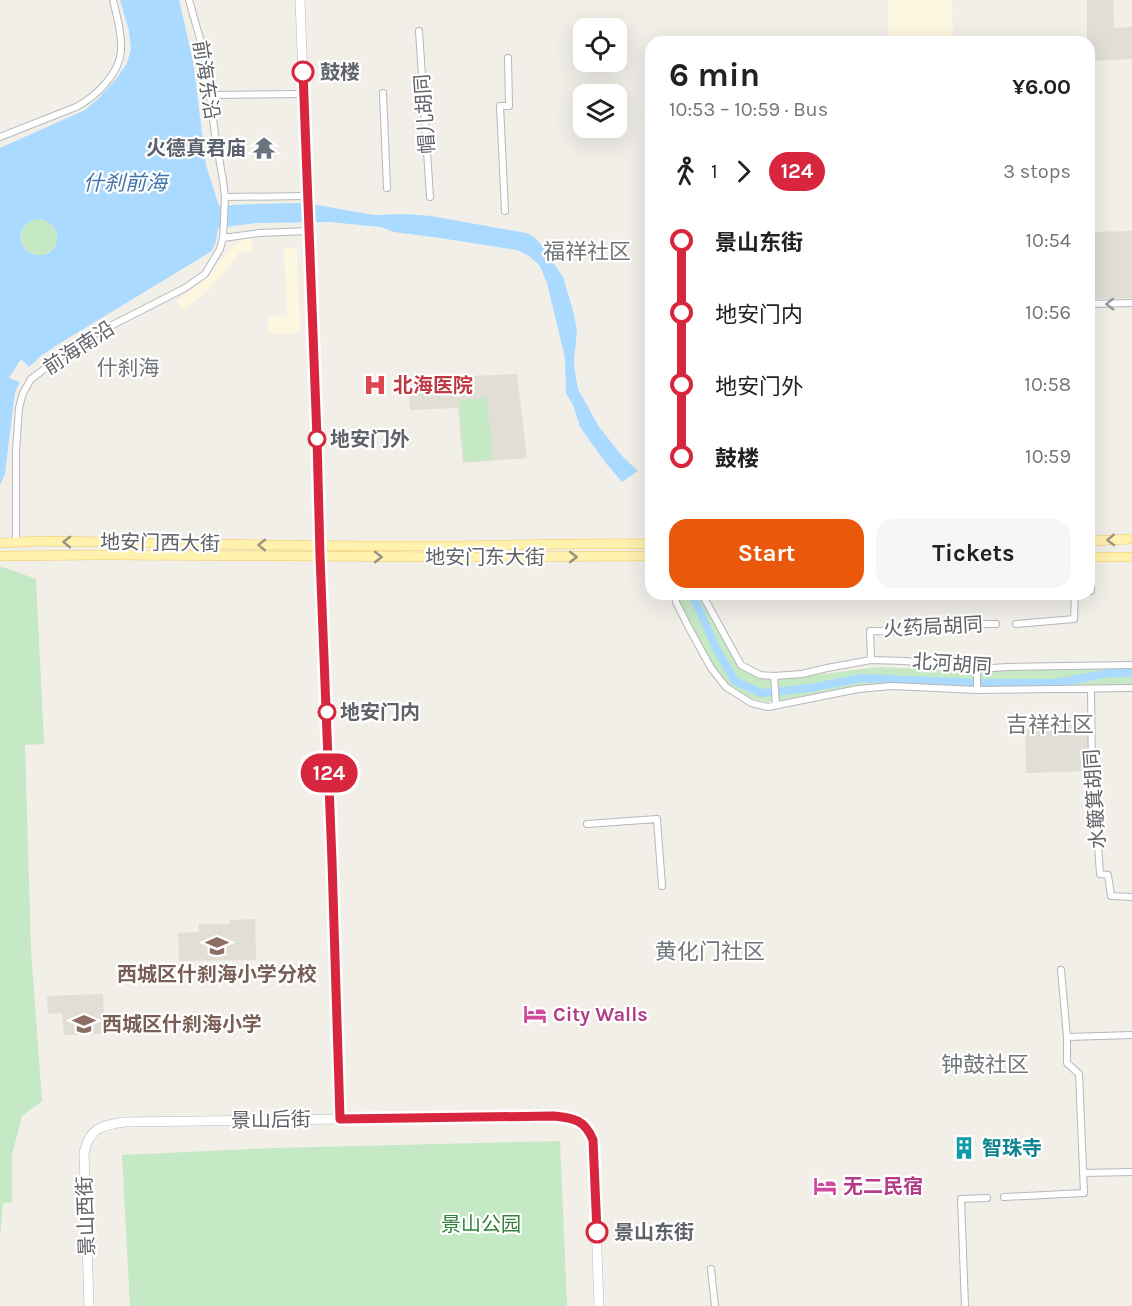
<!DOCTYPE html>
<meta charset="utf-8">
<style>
:root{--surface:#fff;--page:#f6f6f6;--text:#202124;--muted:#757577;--accent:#ea580c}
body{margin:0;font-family:Karla,"Noto Sans SC",sans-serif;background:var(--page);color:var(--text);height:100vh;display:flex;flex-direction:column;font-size:22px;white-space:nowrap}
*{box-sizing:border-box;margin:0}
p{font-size:20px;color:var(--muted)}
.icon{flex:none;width:33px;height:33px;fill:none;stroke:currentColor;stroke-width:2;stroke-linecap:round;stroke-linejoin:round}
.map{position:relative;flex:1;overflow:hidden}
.drawer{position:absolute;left:645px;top:36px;width:450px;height:564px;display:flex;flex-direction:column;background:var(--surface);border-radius:18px;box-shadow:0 6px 24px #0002}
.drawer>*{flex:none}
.badge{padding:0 12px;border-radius:20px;font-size:21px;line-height:39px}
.fabs{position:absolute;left:573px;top:18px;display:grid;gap:12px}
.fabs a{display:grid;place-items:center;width:54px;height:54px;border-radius:12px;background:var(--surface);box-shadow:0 6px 24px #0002;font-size:30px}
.map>.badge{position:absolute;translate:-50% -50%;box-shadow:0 0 0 3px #fff}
.legs{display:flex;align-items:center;gap:9px;height:66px;padding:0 24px;font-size:20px}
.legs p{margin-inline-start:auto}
.overview{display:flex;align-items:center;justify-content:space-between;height:102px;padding:0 24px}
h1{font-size:33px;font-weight:700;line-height:45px}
.action{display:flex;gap:12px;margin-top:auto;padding:12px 24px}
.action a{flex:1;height:69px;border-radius:18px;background:var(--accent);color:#fff;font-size:24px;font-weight:700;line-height:69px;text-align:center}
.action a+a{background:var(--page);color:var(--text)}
ul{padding:0 24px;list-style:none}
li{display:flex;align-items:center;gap:21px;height:72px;font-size:22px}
li i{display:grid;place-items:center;width:9px;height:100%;margin:0 8px;background:currentColor}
li i::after{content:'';width:15px;height:15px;margin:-8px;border:4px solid;border-radius:50%;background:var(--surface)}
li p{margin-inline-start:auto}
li:first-child i{background:linear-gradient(#0000 50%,currentColor 0)}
li:last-child i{background:linear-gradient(currentColor 50%,#0000 0)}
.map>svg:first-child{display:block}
.commercial{fill:#fef7e0}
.education{fill:#e1ded6}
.green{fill:#c5e8c5}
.water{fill:#aadaff;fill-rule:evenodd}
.pier{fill:#f1efe8}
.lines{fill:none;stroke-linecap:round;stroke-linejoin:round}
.canal{stroke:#aadaff;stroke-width:8}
.street-casing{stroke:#b5b8bc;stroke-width:8}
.secondary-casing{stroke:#b6babf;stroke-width:10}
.primary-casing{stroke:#f2c960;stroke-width:10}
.street{stroke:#fff;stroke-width:6}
.secondary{stroke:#fff;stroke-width:9}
.primary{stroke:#fff2af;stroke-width:9}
.oneway{stroke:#979a9d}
.oneway2{stroke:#979581}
.line-1-casing{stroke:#fff;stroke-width:14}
.line-1{stroke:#d7263d;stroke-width:9}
.stop-1-dot{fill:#fff;stroke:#d7263d;stroke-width:3}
.labels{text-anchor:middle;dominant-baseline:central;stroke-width:4.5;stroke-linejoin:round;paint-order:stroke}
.stop-label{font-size:20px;font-weight:bold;fill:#5f6368;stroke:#fff;text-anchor:start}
.street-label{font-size:20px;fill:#5f6368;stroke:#fff}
.worship-label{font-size:20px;font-weight:bold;fill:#5b616d;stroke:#fff;text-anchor:end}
.health-label{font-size:20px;font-weight:bold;fill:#be3a42;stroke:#fff;text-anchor:start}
.education-label{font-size:20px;font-weight:bold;fill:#785e54;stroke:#fff}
.hotel-label{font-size:20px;font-weight:bold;fill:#b23c85;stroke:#fff;text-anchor:start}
.culture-label{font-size:20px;font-weight:bold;fill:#0d838f;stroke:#fff;text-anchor:start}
.park-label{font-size:20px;fill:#348238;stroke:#fff}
.water-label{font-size:21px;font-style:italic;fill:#4174aa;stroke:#fff}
.neighbourhood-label{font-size:21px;fill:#70757a;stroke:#fff}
.quarter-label{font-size:22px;fill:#70757a;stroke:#fff}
</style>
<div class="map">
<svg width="1132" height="1306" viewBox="0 0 1132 1306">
<rect width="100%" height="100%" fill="#f1efe8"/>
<path class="commercial" d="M888,0H952L953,42H889Z
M245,237H252L253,251L239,252L235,260L205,293L184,310L177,302L209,273L227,253Z
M284,248H297L300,333L269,334L268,317L287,315Z"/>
<path class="education" d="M1087,0H1113L1114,28L1132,27V59L1089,61V42H1087Z
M1132,231V298L1089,299V232Z
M517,374L527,458L463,463L458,408L410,410L407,379Z
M1088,717L1090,771L1026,773L1025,719Z
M255,919L256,960L179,961L178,933L199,932V924H230V920Z
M103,994L105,1034L64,1035L62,1013L48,1014L47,996Z"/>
<path class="green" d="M21 237a18 18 0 1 1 36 0a18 18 0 1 1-36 0Z
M487,398L493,459L464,462L459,400Z
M0,566L36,579L44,744L25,745L31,949L42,1101L22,1116L12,1155V1202L3,1203L0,1237Z
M680,594H700L745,670L762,679H784L877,667L961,671L1132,668V686L969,688L913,685H863L769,702L750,698L730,690L718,675L680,602Z
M560,1141L567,1306H130L122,1155L275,1148Z"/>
<path class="water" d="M120,0H179L193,61L206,165L219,206L252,204L299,203L317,205L374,215L404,214L431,216L526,233L534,237L540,243L563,277L574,314L577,331L574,360L575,372L578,389L599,427L623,457L638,471L622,482L605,462L580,427L573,405L566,393L565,358L547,283L540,266L529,256L517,250L440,238L394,232L381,227L329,222L256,223L218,228L216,242L212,251L62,342L42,355L29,367L23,375L15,392L5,474L0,485V148L85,110L100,97L117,78L127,63L131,49L129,31ZM37,219C66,220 62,258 36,255C30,254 25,250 22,244C17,232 25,222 37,219Z"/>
<path class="pier" d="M21,359L31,369L22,383L9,378Z"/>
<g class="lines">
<path class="canal" d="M692,594L716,648L735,681L761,693L810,688L862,678L979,683H1057L1109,673H1132"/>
<g class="street-casing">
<path id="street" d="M419,31L430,197
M383,93L387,188
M210,95L303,94
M0,137L76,107C95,97 119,75 121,51C122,34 117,17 113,0
M225,197L307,196
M505,211L500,106H509L508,58
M223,238L259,233L308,231
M1089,304L1132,303
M16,542V451L19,408L23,393L31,379L83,340L185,288L205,274L220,249L223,238L225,197L223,181L215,134L204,53L189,0
M1089,591H1091V557
M675,594L676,602L688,626L711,668L726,687L751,703L768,707L858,689L892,686L977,690L1132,688
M702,594L741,665L760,675L774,676L802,674L827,668L871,660L905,661L977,669L1008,667L1132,665
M1016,624L1074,619L1075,594
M871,660L870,631C890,631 911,634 929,624H996
M977,669V690
M774,676L776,705
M1091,689L1092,773L1094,790L1100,874L1108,875L1111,896L1132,897
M587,824L657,819L662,886
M1061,970L1067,1037L1132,1035
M1083,1173L1132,1172
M1004,1197L1084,1193L1079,1074L1067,1063V1037
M711,1269L715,1306
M965,1306L961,1199L987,1198"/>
</g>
<g class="secondary-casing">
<path id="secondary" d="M300,0L317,438L320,557L332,861L340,1119
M89,1306L84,1153C89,1128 102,1125 125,1122L554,1116C574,1118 585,1120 593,1140L599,1306"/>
</g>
<g class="primary-casing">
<path id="primary" d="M1089,541L1132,539
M0,543L43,541C177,543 312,547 447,546C515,545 583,543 651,544
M0,556L98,555L464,557L651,556
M1089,557H1132"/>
</g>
<use href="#street" class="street"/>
<use href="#secondary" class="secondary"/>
<use href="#primary" class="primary"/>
</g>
<defs><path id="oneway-chevron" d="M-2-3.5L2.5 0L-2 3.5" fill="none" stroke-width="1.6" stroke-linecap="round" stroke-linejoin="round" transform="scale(1.5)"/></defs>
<use class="oneway" href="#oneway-chevron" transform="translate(1110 304) rotate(179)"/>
<g class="oneway2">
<use href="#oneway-chevron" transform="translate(1111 540) rotate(178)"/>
<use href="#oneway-chevron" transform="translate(67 542) rotate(-179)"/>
<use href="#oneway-chevron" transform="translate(262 545) rotate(-179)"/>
<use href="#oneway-chevron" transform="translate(378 557)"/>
<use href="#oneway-chevron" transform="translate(573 557)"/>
</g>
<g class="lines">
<g class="line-1-casing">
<path id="line-1" d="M303,72L317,438L320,556L332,861L340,1119L554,1116C574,1118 585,1120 593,1140L597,1232"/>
</g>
<use href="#line-1" class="line-1"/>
</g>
<defs>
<g id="temple-bare" transform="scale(1.8)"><path d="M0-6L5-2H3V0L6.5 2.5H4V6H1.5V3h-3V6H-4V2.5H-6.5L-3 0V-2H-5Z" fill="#6b7280" stroke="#fff" stroke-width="2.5" paint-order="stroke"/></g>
<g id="hospital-bare" transform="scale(1.8)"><path d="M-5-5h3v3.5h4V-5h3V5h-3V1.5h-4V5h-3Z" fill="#e0444e" stroke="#fff" stroke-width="2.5" paint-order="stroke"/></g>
<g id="school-bare" transform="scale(1.8)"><path d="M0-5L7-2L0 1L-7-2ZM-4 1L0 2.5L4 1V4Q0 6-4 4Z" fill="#8d6e63" stroke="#fff" stroke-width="2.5" paint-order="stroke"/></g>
<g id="hotel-bare" transform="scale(1.8)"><path d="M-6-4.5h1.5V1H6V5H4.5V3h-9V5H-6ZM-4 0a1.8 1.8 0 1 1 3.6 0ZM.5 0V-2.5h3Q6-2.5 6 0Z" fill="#d1479c" stroke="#fff" stroke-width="2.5" paint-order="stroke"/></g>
<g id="building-bare" transform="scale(1.8)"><path d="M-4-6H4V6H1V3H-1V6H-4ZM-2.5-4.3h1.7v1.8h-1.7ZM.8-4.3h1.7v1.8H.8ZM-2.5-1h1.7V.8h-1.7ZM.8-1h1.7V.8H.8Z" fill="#0f9aa8" stroke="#fff" stroke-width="2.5" paint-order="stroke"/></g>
</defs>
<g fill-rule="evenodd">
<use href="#temple-bare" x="264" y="148"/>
<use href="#hospital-bare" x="375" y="385"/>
<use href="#school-bare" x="217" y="946"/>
<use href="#hotel-bare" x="535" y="1014"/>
<use href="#school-bare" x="84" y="1024"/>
<use href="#building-bare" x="964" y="1148"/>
<use href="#hotel-bare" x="825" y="1186"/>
</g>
<g class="stop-1-dot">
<circle cx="303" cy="72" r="10"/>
<circle cx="317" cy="439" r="8"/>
<circle cx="327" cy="712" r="8"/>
<circle cx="597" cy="1232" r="10"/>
</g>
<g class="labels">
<g class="stop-label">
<text x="320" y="72">鼓楼</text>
<text x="330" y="439">地安门外</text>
<text x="340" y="712">地安门内</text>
<text x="614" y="1232">景山东街</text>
</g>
<g class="street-label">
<text transform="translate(206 80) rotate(81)">前海东沿</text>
<text transform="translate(425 114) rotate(-94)">帽儿胡同</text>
<text transform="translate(79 348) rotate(-33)">前海南沿</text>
<text transform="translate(160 543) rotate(1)">地安门西大街</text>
<text x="485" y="557">地安门东大街</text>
<text transform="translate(933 627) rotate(-3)">火药局胡同</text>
<text transform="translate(952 664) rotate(4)">北河胡同</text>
<text transform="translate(1095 799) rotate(-94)">水簸箕胡同</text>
<text transform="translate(271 1120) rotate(-1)">景山后街</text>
<text transform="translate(86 1216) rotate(-92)">景山西街</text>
</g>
<g class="worship-label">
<text x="246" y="148">火德真君庙</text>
</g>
<g class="health-label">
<text x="393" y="385">北海医院</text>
</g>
<g class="education-label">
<text x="217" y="974">西城区什刹海小学分校</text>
<text x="102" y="1024" text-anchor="start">西城区什刹海小学</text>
</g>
<g class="hotel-label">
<text x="553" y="1014">City Walls</text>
<text x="843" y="1186">无二民宿</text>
</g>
<g class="culture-label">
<text x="982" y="1148">智珠寺</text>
</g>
<g class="park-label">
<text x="481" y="1224">景山公园</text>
</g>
<g class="water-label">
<text x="125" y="183">什刹前海</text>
</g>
<g class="neighbourhood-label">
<text x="128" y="368">什刹海</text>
</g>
<g class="quarter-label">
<text x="587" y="252">福祥社区</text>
<text x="1050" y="725">吉祥社区</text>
<text x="710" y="952">黄化门社区</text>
<text x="985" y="1065">钟鼓社区</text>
</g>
</g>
</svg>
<div class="fabs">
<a><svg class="icon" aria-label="locate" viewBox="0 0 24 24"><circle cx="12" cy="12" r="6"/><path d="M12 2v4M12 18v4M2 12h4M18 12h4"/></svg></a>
<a><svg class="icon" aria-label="layers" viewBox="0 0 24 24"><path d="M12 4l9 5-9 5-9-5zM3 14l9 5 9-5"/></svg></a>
</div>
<b class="badge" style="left:329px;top:773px;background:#d7263d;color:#fff">124</b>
<section class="drawer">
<div class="overview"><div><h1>6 min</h1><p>10:53 – 10:59 · Bus</p></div><b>¥6.00</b></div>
<div class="legs"><svg class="icon" aria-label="walk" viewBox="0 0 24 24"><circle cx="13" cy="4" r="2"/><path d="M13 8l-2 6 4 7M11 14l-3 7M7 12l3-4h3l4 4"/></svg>1<svg class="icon" aria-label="forward" viewBox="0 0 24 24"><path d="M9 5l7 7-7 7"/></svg><b class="badge" style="background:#d7263d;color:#fff">124</b><p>3 stops</p></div>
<ul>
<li><i style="color:#d7263d"></i><b>景山东街</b><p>10:54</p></li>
<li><i style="color:#d7263d"></i><span>地安门内</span><p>10:56</p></li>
<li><i style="color:#d7263d"></i><span>地安门外</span><p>10:58</p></li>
<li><i style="color:#d7263d"></i><b>鼓楼</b><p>10:59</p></li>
</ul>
<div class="action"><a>Start</a><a>Tickets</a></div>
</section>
</div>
